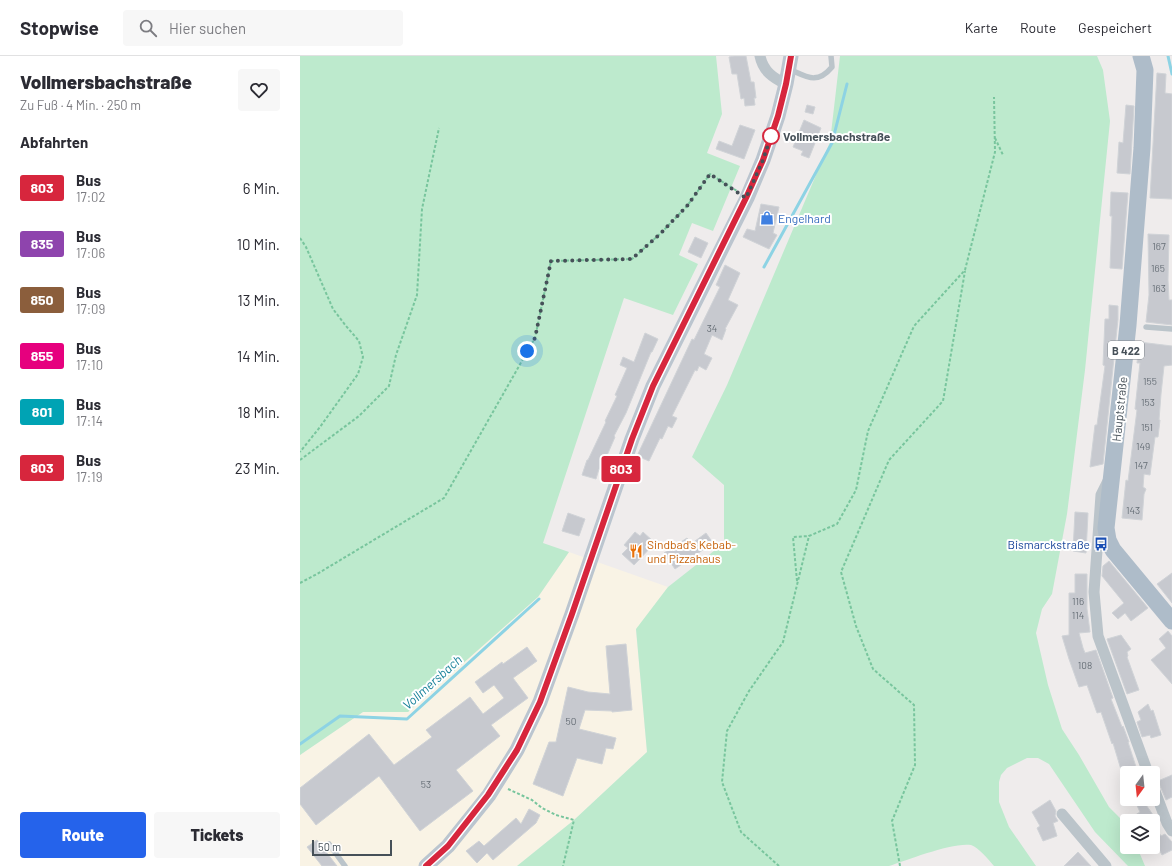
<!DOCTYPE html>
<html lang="de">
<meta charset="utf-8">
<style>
:root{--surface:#fff;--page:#f7f7f7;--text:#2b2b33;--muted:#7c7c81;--line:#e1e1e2;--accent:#2563eb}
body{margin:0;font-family:Barlow,sans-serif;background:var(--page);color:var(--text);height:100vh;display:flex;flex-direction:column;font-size:15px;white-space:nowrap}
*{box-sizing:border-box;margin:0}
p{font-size:13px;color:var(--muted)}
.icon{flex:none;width:22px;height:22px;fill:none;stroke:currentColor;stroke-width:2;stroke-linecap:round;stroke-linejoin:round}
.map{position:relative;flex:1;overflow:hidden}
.sheet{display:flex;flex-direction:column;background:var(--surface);width:300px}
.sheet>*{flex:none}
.badge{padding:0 8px;border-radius:3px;font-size:14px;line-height:26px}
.needle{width:26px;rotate:195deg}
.tools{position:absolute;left:820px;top:710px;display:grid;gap:8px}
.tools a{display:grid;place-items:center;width:40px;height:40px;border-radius:4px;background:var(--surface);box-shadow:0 4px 16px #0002;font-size:20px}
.scale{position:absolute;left:12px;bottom:10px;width:80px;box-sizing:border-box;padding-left:4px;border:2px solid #465058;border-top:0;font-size:11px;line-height:14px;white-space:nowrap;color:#465058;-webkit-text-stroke:3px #fff;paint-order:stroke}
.you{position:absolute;width:20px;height:20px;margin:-10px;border:3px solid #fff;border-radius:50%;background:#1a73e8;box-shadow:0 0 0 6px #1a73e833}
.map>.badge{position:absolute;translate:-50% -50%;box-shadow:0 0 0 2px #fff}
h2{padding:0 20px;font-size:15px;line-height:36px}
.round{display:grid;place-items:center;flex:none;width:42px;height:42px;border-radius:4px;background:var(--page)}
.summary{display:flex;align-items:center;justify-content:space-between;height:68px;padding:0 20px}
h1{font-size:19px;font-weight:800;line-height:30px}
.primary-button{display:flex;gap:8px;margin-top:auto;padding:8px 20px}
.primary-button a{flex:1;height:46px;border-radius:4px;background:var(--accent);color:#fff;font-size:16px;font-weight:800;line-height:46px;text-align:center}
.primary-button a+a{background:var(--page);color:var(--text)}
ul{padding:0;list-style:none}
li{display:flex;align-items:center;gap:12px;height:56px;padding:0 20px}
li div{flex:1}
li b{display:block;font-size:15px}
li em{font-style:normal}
li .badge{min-width:44px;font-weight:700;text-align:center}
header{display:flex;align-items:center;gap:24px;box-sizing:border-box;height:56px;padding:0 20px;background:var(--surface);border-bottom:1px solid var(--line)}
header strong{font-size:19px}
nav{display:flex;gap:22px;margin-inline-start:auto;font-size:14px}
.search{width:280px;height:36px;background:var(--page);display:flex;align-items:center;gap:10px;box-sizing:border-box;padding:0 14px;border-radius:4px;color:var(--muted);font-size:15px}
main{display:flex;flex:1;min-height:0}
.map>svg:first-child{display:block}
.commercial{fill:#f9f3e5}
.green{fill:#bdeacd}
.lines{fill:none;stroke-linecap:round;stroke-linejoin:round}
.stream{stroke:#8dd3e4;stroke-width:3}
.building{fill:#c7c9cf;stroke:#d0d3d7}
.path{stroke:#78c59d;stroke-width:2;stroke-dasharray:3 2;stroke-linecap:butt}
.lane{stroke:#bbc4ca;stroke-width:5.5}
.street{stroke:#bbc4ca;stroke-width:11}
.secondary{stroke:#bbc5cf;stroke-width:15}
.primary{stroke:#aebcc9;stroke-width:17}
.line-casing{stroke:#fff;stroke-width:9}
.line{stroke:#d7263d;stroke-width:6}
.walk{stroke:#465058;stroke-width:4;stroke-dasharray:0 7.2}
.stop-dot{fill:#fff;stroke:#d7263d;stroke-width:2}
.labels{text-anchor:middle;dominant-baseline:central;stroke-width:4;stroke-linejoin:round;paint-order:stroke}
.number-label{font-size:10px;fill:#666e76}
.shield{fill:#fff;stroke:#7e848a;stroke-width:1}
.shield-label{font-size:11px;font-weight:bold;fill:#465058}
.stop-label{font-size:12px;font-weight:bold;fill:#465058;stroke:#fff;text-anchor:start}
.shop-label{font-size:12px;fill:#366cbe;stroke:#fff;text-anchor:start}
.street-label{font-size:12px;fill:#465058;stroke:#fff}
.food-label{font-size:12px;fill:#c56008;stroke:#fff;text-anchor:start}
.transit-label{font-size:12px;fill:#164399;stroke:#fff;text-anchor:end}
.water-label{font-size:13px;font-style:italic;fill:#178199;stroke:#fff}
</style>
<header>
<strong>Stopwise</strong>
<div class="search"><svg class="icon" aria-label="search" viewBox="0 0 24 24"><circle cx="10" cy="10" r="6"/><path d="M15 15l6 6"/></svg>Hier suchen</div>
<nav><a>Karte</a><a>Route</a><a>Gespeichert</a></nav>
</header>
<main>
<section class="sheet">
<div class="summary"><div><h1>Vollmersbachstraße</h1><p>Zu Fuß · 4 Min. · 250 m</p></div><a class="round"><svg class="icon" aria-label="heart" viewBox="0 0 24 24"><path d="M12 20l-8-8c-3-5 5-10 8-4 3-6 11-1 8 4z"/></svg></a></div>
<h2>Abfahrten</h2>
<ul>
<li><span class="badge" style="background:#d7263d;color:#fff">803</span><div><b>Bus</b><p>17:02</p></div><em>6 Min.</em></li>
<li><span class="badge" style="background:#8e44ad;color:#fff">835</span><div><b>Bus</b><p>17:06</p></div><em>10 Min.</em></li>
<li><span class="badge" style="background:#8b5e3c;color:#fff">850</span><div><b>Bus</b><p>17:09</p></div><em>13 Min.</em></li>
<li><span class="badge" style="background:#e6007e;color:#fff">855</span><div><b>Bus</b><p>17:10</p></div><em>14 Min.</em></li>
<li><span class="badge" style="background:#00a3b4;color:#fff">801</span><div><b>Bus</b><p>17:14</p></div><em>18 Min.</em></li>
<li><span class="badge" style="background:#d7263d;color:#fff">803</span><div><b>Bus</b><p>17:19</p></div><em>23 Min.</em></li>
</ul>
<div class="primary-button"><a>Route</a><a>Tickets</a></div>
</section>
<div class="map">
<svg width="872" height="810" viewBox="0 0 872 810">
<rect width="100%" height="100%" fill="#efecec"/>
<path class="commercial" d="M269,496L368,531L336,574L347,696L274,764L217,810H0V699L63,656H108L238,541Z"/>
<path class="green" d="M0,0H416L422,58L407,97L440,110L413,175L392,167L379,199L398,208L373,259L324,242L243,487L269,496L238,541L108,656H63L0,699Z
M540,0H797L803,14L810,65L785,314L767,458L752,538L742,553L736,577L748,629L762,673L779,699L809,751L822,764L827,772V791H837L845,810H828L795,776L749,708L738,702H727L707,712L701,719L699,726V746L709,771L736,810H694C689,804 678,791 671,789C653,786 607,804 589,810H217L274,764L347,696L336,573L368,531L424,487V429L392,401L427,329L530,86Z"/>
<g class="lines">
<path class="stream" d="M868,0L872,18
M464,211L532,87L547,28
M0,688L40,660L107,663L239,543"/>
</g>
<path class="building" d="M434,0H446L451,26H454L456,42H454L455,49L445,50L444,42L441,43L437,18H432L429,1Z
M857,17L866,18L865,37L872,38V143L850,142Z
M507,49L515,51L513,58L505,56Z
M826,49L834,50L830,118L817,117L819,86L823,87Z
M504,64L521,72L509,102L501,99L503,95L493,91Z
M440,69L455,74L444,103L416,93L419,85L432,90Z
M811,136L828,137L822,213L810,212L812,160H810Z
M461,148L479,151L473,177L477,179L469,193L443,181L447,173L455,175Z
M848,178L869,179L868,224L869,244H872V269L846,266L849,239Z
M395,181L408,187L401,202L388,196Z
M425,209L440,217L428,244L438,249L425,273H426L422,284L412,279L404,298L412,302L406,314L399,310L397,315L395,314L372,360L377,362L372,372L368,370L362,383L360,382L349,405L337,400L392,283L394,284L420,231L416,229Z
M809,249L818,250V263L803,408L790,411L795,369H797L805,310L803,309L805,263H809Z
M345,277L358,283L352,296H351L326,357L314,380L315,381L305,404L311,406L307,416L299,413L296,423L282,419L287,404H288L306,366L305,365L317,340L315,339L327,312L320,309L323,301L334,306Z
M839,286L872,290V309L864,310L861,338L859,364H860L858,381H855L850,419L844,418L843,431L846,433L844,438L842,464L822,462L826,424L828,425L837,354L835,353L840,307H837Z
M775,456L788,457L786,497L773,495Z
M268,457L285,463L279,480L262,475Z
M335,476L340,480L343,476L355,487L334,509L322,498L328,492L324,489Z
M406,477L413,487L375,513L364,497L387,482L391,488Z
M809,505L848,552L831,565L825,557L818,563L812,557L824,547L802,520L803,510Z
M872,517V547L857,528Z
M775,518H787V553L790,576L779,577L783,592L785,597L796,594L813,642L811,643L822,671L823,670L829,686H828L838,717H822L813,687L812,688L801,656L797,657L787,629L779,631L769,603L762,580L769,579V537H775Z
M868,575L872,580V628L851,604L866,592L859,583Z
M821,579L831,593L827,596L828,600L827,601L839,634L827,638L807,583Z
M326,588L332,654L312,656V655L285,654L279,673L316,682L313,693L306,692L302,708L277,702L263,740L233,728L249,686H256L268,631L288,636L310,638L306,590Z
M227,591L237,605L213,622L228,642L191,669L200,680L156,714L173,735L120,775L79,720L16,769L0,748V732L69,678L94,709L132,681L126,674L170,641L183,658L204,642L194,629L183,637L175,626L202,606L203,608Z
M848,648L851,655L853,654L861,679L851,682L850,679L842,681L837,666L841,664L838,656Z
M872,719V741L866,744L858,725Z
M834,743H842L853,759L849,761L851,765H826L840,756Z
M750,744L756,755L755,760L758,765L753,767L757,780L743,785L737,772L740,770L732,756Z
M229,753L240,759L236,767L193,804L187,797L177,807L166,795L179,785L184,790L216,762L221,768Z
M853,768L861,780L865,778L872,786V794L862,799L853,782Z
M17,784L37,810H22L7,791Z
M778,796L791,810H764Z"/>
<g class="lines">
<path class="path" d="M695,82L703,99
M0,182L6,191L33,253L46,270L59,285L63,301L58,318L20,371L0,396
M0,404L59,360L89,330L96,299L117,239L122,153L139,72
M497,525L493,481L509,480
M0,527L17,518L144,442L235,282L251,205L332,203L361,177L387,150L410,118L437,135
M208,733L232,744L242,752L256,759L274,764L263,810
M479,810L441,776L422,726L427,675L449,635L483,586L509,480L537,468L556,434L568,375L614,270L665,214L695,96L694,41
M600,810L592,765L615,709L614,649L573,613L556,570L541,516L589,404L643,345L665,215"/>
<path class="lane" d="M489,13C507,21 517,29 532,11L531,0
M846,271L872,273
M29,788L45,810"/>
<path class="street" d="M460,0C463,15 473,22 486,28
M808,425L801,439L794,536L798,580L848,717
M853,730L867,767L872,775
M762,758L806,810"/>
<path class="secondary" d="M126,810L148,790L189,739L217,694L240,646L272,558L332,383L353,330L447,142L463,104L478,60L486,28L491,0"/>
<path class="primary" d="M841,0L845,14L842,92L828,269L806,472L808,484L813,494L872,565"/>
</g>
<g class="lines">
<g class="line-casing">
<path id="line" d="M126,810L148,790L188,739L217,694L240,646L272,558L332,383L353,330L446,142L463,104L478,60L486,28L491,0"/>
</g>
<use href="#line" class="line"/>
<path class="walk" d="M227,295L235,282L251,205L332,203L361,177L387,150L410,118L446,142L463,104L471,80"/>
</g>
<defs>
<g id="shop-bare" transform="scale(1.08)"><path d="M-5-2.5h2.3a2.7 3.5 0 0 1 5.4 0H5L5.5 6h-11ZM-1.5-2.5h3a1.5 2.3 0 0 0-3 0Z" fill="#3f7fe0" stroke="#fff" stroke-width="2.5" paint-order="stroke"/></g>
<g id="bus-bare" transform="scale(1.08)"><path d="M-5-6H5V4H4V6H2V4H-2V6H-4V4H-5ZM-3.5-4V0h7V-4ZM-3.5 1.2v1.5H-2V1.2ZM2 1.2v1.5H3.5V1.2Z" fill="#1a4fb4" stroke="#fff" stroke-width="2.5" paint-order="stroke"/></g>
<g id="restaurant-bare" transform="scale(1.08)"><path d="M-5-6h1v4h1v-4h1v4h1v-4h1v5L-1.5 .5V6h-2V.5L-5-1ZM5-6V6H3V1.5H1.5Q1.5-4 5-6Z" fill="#e8710a" stroke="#fff" stroke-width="2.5" paint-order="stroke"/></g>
</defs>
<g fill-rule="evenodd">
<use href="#shop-bare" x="467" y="162"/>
<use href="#bus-bare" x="801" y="488"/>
<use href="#restaurant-bare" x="336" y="495"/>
</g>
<circle class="stop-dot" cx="471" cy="80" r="8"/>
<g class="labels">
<g class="number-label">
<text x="859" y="190">167</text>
<text x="858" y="212">165</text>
<text x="859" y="232">163</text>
<text x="412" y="272">34</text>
<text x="850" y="325">155</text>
<text x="848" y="346">153</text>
<text x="847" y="371">151</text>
<text x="843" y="390">149</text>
<text x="841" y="409">147</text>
<text x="833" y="454">143</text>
<text x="778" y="545">116</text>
<text x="778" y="559">114</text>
<text x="785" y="609">108</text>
<text x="271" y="665">50</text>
<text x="126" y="728">53</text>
</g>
<rect class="shield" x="808" y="285" width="36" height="18" rx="3"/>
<g class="shield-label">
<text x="826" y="294">B 422</text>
</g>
<g class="stop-label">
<text x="483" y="80">Vollmersbachstraße</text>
</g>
<g class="shop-label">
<text x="478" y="162">Engelhard</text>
</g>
<g class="street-label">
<text transform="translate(819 353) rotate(-84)">Hauptstraße</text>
</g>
<g class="food-label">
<text x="347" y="488">Sindbad's Kebab-<tspan x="347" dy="14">und Pizzahaus</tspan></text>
</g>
<g class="transit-label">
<text x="790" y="488">Bismarckstraße</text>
</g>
<g class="water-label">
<text transform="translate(132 626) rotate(-42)">Vollmersbach</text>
</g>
</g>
</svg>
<div class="tools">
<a><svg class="needle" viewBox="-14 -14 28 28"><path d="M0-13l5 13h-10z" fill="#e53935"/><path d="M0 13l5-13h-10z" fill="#7c7c81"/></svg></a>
<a><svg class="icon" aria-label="layers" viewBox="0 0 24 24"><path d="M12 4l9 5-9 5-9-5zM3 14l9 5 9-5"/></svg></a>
</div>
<div class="scale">50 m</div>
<div class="you" style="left:227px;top:295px"></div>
<b class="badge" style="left:321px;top:413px;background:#d7263d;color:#fff">803</b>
</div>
</main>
